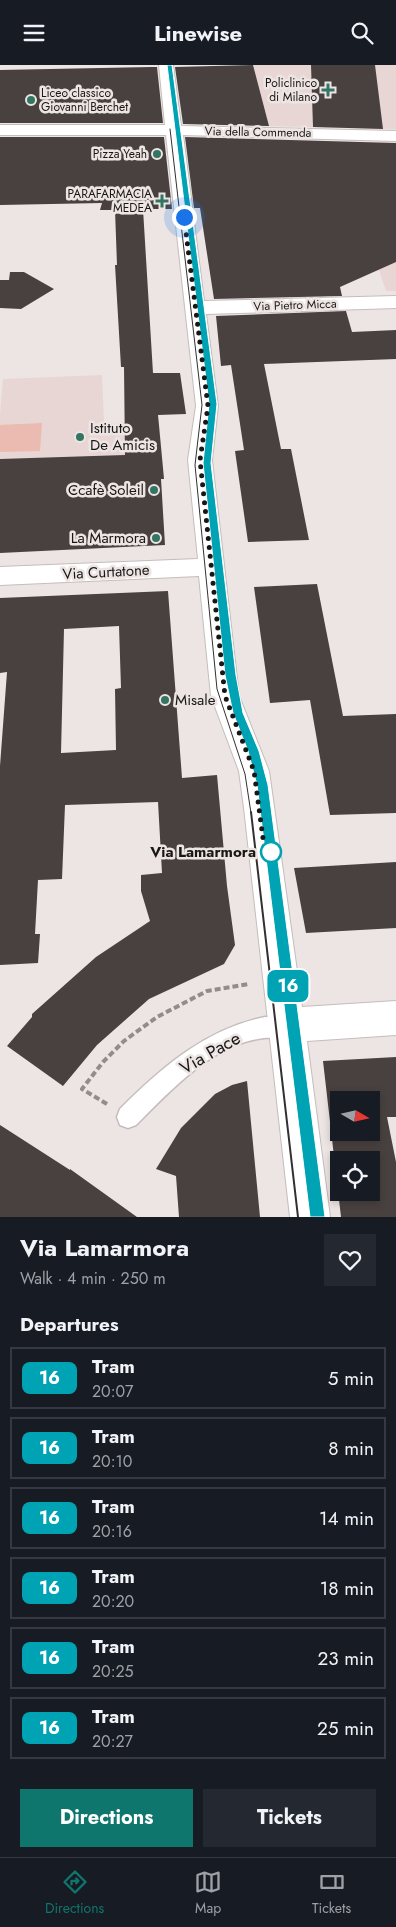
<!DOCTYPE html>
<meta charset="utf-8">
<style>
:root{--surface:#171b24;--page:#242831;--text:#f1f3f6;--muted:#9ea1a6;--line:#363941;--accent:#0f766e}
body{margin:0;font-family:Jost,sans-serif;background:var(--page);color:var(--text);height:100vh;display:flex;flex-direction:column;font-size:19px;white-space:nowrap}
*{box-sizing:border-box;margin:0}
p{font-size:16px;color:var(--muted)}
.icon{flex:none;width:28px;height:28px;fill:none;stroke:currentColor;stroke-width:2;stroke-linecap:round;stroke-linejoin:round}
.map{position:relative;height:1152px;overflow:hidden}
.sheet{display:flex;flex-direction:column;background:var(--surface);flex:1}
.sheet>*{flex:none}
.badge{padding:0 10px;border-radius:8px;font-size:18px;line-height:32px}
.needle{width:32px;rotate:99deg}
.buttons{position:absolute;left:330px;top:1026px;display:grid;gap:10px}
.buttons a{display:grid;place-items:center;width:50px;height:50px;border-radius:0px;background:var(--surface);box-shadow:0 2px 8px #0003;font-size:25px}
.you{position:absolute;width:25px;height:25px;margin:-12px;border:4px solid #fff;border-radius:50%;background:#1a73e8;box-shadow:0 0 0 8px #1a73e833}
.map>.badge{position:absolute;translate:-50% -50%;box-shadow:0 0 0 2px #fff}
h2{padding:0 20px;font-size:19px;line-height:45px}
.round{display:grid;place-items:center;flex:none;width:52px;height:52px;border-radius:0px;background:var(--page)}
.overview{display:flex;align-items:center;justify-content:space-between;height:85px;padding:0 20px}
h1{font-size:24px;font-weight:700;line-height:38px}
.primary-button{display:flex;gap:10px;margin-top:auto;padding:10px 20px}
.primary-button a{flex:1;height:58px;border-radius:0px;background:var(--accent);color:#fff;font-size:20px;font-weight:700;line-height:58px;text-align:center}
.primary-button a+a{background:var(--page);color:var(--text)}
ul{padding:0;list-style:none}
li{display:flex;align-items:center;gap:15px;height:62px;margin:0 10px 8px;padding:0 10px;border:2px solid var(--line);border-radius:0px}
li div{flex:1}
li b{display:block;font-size:19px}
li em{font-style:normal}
li .badge{min-width:55px;font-weight:700;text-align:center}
header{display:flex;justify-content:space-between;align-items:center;height:65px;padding:0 20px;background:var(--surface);font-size:22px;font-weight:700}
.menu{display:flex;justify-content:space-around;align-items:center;height:70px;border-top:1px solid var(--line);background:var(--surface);font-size:14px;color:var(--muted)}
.menu a{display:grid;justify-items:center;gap:2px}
.menu .current{color:var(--accent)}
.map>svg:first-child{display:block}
.built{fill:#e7d6d3}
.green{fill:#ebbab1}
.building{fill:#484140;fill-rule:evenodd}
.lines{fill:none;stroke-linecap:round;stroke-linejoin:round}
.service-casing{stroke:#c5bdbc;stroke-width:3}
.minor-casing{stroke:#c5bdbc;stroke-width:2}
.path{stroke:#928d8b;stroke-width:4;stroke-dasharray:6 3;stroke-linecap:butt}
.service{fill:#fff;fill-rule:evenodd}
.minor{fill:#fff;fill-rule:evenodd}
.tram-far1{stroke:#33302f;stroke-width:1}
.tram{stroke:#33302f;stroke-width:2}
.line{fill:#00a3b4;stroke:#fff}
.walk{stroke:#191716;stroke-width:5;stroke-dasharray:0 9}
.poi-dot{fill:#347463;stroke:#ede5e3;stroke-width:2}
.stop-dot{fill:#fff;stroke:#00a3b4;stroke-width:2.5}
.labels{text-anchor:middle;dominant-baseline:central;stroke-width:5;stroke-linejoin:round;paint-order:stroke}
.far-poi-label{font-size:12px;fill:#191716;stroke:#ede5e3;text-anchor:end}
.far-street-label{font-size:12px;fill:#191716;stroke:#ede5e3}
.poi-label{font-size:15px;fill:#191716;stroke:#ede5e3;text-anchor:start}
.street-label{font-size:15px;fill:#191716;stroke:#ede5e3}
.stop-label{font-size:15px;font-weight:bold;fill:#191716;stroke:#ede5e3;text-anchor:end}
.near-street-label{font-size:18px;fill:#191716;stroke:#ede5e3}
</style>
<header><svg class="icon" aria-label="menu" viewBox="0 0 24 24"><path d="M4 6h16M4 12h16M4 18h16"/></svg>Linewise<svg class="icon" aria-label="search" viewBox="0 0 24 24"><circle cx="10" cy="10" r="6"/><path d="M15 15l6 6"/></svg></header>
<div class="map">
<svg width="396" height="1152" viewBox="0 0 396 1152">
<rect width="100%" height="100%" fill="#ede5e3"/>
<path class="built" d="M253,0H396V64L269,61Z
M396,144V226H386L362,154Z
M102,310L104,359L159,357L164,414L116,416L0,411V349L3,314Z"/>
<path class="green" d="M42,358L40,386L0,387V360Z"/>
<path class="building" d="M253,0L269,61L183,59L175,2Z
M311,0H375L383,64L313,62Z
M151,2H157L163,58H0V5Z
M0,72H164L172,144H143L153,308H180L186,349L158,350L164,414H161L165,480L0,488V394L125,390L124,302H121L115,200H117L115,145H100L102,138L0,140Z
M185,72L396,78V197L340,222L342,231L214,234L200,143H194Z
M10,207H24L54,224L21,244L0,243V215H9Z
M346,246L352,267L396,265V294L264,299L281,384H291L309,475L248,477L235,386L244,385L231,300L221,301L216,251Z
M317,519L343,651L396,649V748L330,750L310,635L270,638L254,522Z
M168,526L182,713L217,710L227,821L235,880L224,899L149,934L97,980L63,1021L7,981L32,952V949L96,892L150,856L141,826V810L162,808L158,737L65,740L62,814L38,815L35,869H40L38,898L0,900V701L7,607L0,608V533ZM119,561L121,623L115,624L116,685L61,688L64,564Z
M396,797V863L306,868L294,803Z
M396,992V1052H387L396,1097V1152H341L323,996ZM339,1035H371V1068H339ZM339,1095H371V1128H339Z
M247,1016L260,1152H179L176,1111L156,1104L181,1063L215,1029L232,1020Z
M0,1060L70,1105V1104L137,1152H0Z"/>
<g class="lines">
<g class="service-casing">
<path id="service" d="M265,952L287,954L295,957L298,964L295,971C284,975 275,972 264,973C258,974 251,975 245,977C205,988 165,1031 136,1060L128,1063L120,1060L117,1052L120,1044C162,1002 206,964 265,952Z"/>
</g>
<g class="minor-casing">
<path id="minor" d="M159,0H173L181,61L396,66V76L183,70L204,236L396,231V243L206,249L218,341L212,395L239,631L269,706L302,942L396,936V970L307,976L330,1152H290L244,743L239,706L211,631L199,511L0,520V502L198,494L188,395L196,341L166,70H0V60H165Z"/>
</g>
<path class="path" d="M107,1039L82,1024L103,997L124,976L157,952L207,926L249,919"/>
<use href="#service" class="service"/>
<use href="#minor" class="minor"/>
<path class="tram-far1" d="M169,0L213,339L207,398L231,611L238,648L253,686L262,720L266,748
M170,64L202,340L195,400L217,624L245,709L251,748"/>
<path class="tram" d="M251,747L298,1152
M265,747L317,1152"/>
</g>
<path class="line" d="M167,0H172L217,339L211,398L236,610L243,648L259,686L268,720L325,1152H310L257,720L248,686L233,648L225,610L203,398L209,339Z"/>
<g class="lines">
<path class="walk" d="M184,152L208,341L200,395L225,631L254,706L265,788L271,787"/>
</g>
<g class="poi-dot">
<path d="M325.5 17.5h5v5h5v5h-5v5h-5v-5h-5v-5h5z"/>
<circle cx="31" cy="35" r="5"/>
<circle cx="157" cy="89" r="5"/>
<path d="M159.5 128.5h5v5h5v5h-5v5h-5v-5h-5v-5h5z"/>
<circle cx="80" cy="372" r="5"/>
<circle cx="154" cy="425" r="5"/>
<circle cx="156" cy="473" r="5"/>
<circle cx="165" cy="635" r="5"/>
</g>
<circle class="stop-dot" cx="271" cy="787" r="10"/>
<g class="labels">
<g class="far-poi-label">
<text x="317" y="18">Policlinico<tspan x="317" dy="14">di Milano</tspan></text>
<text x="41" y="28" text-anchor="start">Liceo classico<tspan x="41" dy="14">Giovanni Berchet</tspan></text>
<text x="147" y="89">Pizza Yeah</text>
<text x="152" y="129">PARAFARMACIA<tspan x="152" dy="14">MEDEA</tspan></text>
</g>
<g class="far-street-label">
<text transform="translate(258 67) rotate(1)">Via della Commenda</text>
<text transform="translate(295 240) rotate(-2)">Via Pietro Micca</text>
</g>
<g class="poi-label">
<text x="90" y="363">Istituto<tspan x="90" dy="17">De Amicis</tspan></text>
<text x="144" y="425" text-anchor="end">Ccafè Soleil</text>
<text x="146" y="473" text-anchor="end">La Marmora</text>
<text x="175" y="635">Misale</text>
</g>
<g class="street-label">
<text transform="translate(106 507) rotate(-3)">Via Curtatone</text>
</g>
<g class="stop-label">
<text x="256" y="787">Via Lamarmora</text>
</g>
<g class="near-street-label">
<text transform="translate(210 988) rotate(-30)">Via Pace</text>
</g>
</g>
</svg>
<div class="buttons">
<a><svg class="needle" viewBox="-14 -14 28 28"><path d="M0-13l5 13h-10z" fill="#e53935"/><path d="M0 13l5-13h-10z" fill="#9ea1a6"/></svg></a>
<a><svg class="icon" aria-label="locate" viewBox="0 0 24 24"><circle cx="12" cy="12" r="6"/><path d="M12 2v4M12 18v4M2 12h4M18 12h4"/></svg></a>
</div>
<div class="you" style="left:184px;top:152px"></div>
<b class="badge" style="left:288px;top:921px;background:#00a3b4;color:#fff">16</b>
</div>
<section class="sheet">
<div class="overview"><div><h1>Via Lamarmora</h1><p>Walk · 4 min · 250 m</p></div><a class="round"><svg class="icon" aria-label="heart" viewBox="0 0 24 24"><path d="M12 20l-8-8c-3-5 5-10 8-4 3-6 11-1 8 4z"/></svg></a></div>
<h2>Departures</h2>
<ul>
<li><span class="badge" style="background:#00a3b4;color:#fff">16</span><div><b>Tram</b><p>20:07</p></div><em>5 min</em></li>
<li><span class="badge" style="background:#00a3b4;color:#fff">16</span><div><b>Tram</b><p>20:10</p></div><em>8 min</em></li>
<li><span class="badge" style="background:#00a3b4;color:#fff">16</span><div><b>Tram</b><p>20:16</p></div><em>14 min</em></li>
<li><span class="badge" style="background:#00a3b4;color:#fff">16</span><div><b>Tram</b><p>20:20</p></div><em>18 min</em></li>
<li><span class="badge" style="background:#00a3b4;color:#fff">16</span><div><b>Tram</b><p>20:25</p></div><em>23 min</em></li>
<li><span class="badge" style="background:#00a3b4;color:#fff">16</span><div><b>Tram</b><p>20:27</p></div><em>25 min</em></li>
</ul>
<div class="primary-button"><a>Directions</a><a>Tickets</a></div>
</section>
<nav class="menu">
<a class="current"><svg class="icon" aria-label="directions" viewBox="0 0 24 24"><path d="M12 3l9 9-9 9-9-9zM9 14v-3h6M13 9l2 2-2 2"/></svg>Directions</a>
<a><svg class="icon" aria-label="map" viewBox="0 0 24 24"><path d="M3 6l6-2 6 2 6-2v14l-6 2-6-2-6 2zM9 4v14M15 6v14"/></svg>Map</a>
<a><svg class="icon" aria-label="tickets" viewBox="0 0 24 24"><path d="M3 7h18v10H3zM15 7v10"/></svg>Tickets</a>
</nav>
